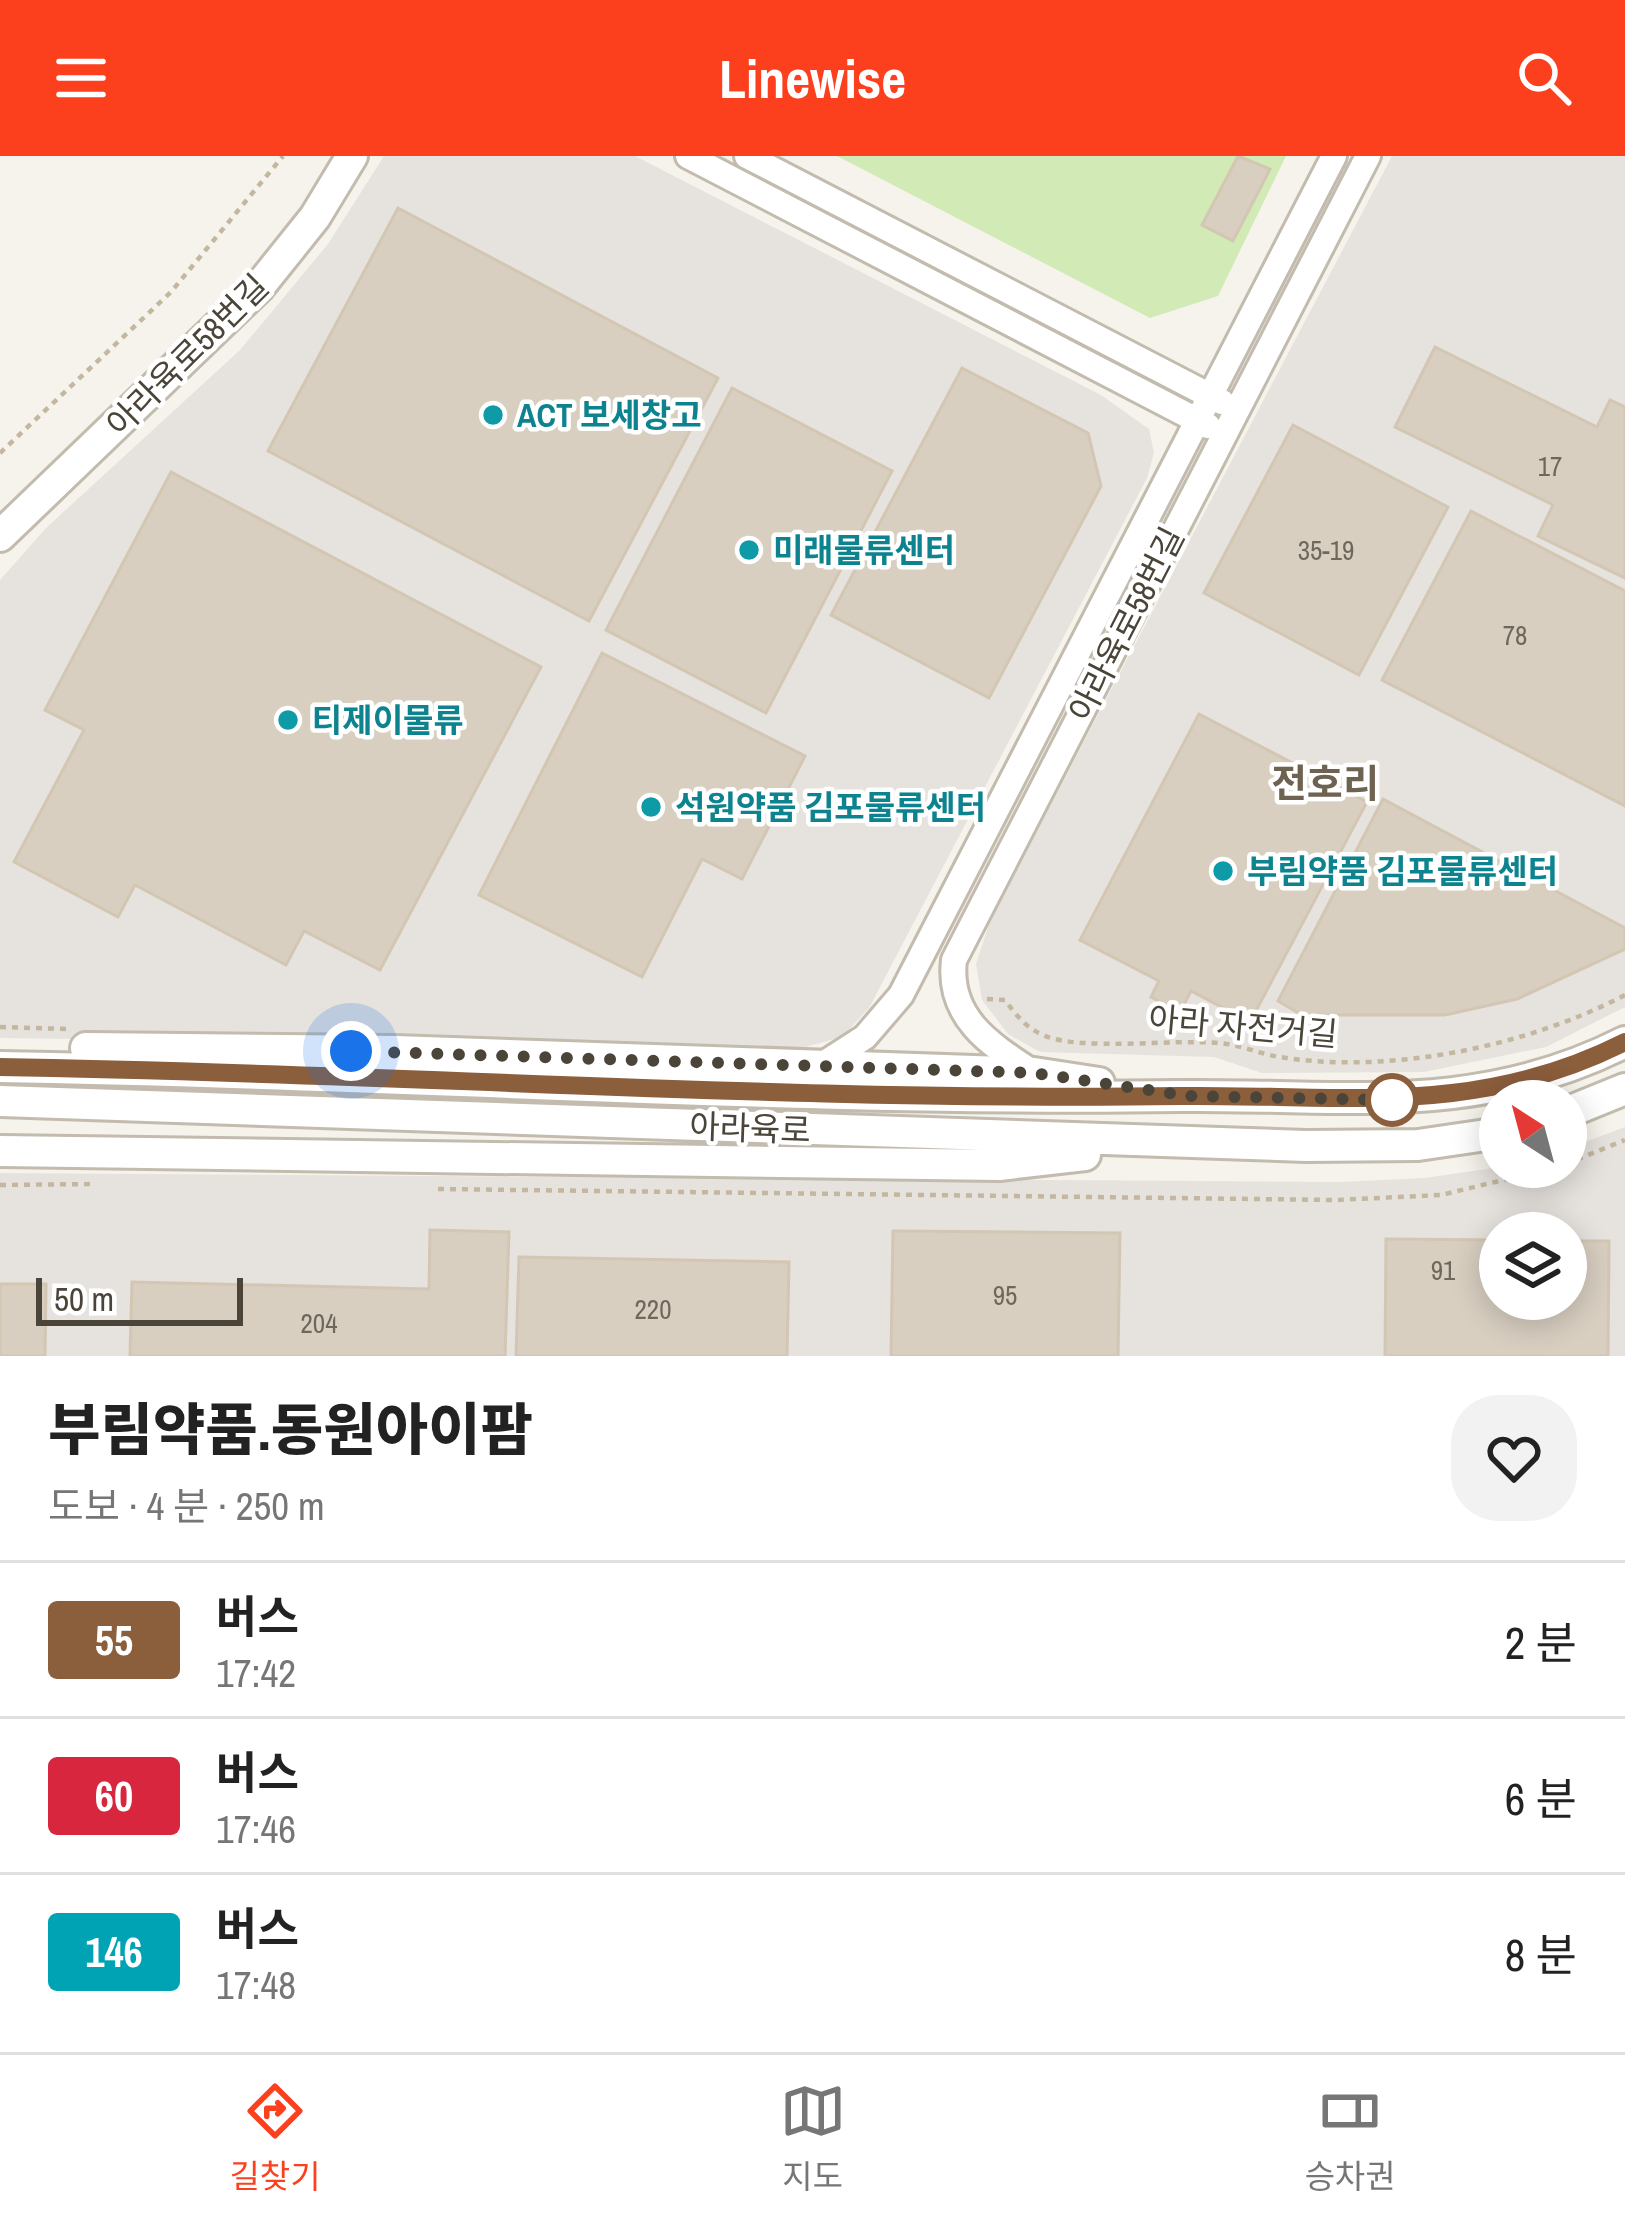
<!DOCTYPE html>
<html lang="ko">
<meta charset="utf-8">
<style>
:root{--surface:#fff;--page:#f2f2f2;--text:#222;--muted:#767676;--line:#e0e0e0;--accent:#fc3f1d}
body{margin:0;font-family:"Archivo Narrow","Noto Sans KR",sans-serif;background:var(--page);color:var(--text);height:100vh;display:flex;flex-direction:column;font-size:45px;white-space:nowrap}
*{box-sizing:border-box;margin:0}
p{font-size:39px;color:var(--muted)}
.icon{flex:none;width:66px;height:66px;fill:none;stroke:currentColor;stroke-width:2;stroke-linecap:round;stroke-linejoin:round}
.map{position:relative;height:1200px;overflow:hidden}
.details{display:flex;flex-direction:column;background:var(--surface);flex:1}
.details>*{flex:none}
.badge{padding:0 24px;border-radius:9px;font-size:42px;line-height:78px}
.needle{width:78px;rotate:324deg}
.buttons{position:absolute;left:1479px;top:924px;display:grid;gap:24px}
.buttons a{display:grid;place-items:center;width:108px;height:108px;border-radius:50%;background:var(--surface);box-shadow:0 6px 30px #0003;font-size:60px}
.scale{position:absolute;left:36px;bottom:30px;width:207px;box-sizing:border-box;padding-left:12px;border:6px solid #4b4439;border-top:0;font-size:33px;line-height:42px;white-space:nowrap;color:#4b4439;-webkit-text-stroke:9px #fff;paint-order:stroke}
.you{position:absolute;width:60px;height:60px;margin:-30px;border:9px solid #fff;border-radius:50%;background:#1a73e8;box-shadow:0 0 0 18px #1a73e833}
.map>.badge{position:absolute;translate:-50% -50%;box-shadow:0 0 0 6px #fff}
.round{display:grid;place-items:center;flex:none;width:126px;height:126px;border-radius:48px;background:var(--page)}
.headline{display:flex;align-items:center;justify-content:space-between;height:204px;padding:0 48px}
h1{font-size:57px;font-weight:800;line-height:90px}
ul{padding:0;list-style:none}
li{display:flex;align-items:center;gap:36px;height:156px;padding:0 48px;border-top:3px solid var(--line)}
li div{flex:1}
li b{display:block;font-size:45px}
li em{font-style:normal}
li .badge{min-width:132px;font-weight:700;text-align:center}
header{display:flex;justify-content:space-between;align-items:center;height:156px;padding:0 48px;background:var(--accent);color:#fff;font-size:54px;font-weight:800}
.menu{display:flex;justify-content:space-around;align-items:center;height:168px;border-top:3px solid var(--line);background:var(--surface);font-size:33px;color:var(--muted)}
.menu a{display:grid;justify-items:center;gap:6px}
.menu .current{color:var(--accent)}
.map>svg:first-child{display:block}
.industrial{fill:#e6e2dd;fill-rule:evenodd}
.green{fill:#d2eab5}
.building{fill:#d8cfc1;stroke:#d3c7b4;stroke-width:3}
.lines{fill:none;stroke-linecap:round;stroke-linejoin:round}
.minor-casing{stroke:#c2bbae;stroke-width:30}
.tertiary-casing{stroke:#c2bbae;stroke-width:36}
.path{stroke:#c4b79f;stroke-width:4.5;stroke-dasharray:6 6;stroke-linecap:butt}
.minor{stroke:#fff;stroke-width:24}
.tertiary{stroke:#fff;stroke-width:30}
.line-casing{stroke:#fff;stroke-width:27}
.line{stroke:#8b5e3c;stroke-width:18}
.walk{stroke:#4b4439;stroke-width:12;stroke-dasharray:0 21.6}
.culture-dot{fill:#0f9aa8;stroke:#fff;stroke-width:4.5}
.stop-dot{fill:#fff;stroke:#8b5e3c;stroke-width:6}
.labels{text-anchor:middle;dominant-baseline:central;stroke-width:9;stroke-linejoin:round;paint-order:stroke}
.number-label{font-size:27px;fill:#6e675b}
.street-label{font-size:33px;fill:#4b4439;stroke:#fff}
.culture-label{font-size:33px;font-weight:bold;fill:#0d838f;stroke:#fff;text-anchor:start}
.quarter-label{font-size:39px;font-weight:bold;fill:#6e6250;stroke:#fff}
</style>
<header><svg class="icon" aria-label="menu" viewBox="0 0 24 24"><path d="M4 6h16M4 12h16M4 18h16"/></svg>Linewise<svg class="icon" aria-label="search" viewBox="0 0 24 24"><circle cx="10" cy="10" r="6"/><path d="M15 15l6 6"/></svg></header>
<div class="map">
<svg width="1625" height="1200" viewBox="0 0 1625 1200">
<rect width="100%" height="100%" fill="#f6f3ec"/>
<path class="industrial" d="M384,0H635L1101,239L1149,273L1154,297L1147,322L869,852L842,881L805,891L755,892L0,882V424L46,372L240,194L328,88Z
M1392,0H1625V851L1546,891L1424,916L1262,917L1214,901L1040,896L1008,878L982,844L976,808L991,762Z
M1625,971V1200H0V1017L1340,1026L1425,1022L1500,1011H1566V993ZM1500,1077H1566V1143H1500Z"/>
<path class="green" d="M837,0H1286L1218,140L1150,162Z"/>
<path class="building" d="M1238,0L1270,13L1233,85L1202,69Z
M398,52L718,222L589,465L268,295Z
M1435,191L1597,271L1610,244L1625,251V422L1538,380L1553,349L1395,271Z
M962,212L1088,277L1101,330L989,542L831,459Z
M732,232L892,315L766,557L606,474Z
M1293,269L1448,351L1359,519L1204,437Z
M171,316L541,511L380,814L304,775L286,809L135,729L118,761L14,706L84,574L45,554Z
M1471,355L1625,435V650L1382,524Z
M602,497L805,600L742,723L702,703L642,821L479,739Z
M1199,558L1367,646L1250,866L1191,835L1180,856L1151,841L1159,825L1080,784Z
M1383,643L1625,772V793L1517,843L1445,859H1302L1278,845Z
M430,1074L509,1076L505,1200H130L132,1126L429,1133Z
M893,1075L1120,1077L1118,1200H891Z
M1386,1083L1500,1084V1143H1566V1085H1609L1608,1200H1385Z
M519,1101L789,1106L787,1200H516Z
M0,1128H46L45,1200H0Z"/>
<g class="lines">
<g class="minor-casing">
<path id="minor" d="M688,0L1208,270
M747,0L1222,246
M820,910L865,881L901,839L1334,0
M1034,917C991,889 947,862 954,804L1368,0"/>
</g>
<g class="tertiary-casing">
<path id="tertiary" d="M0,380L259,131L315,61L352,0
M86,892L395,895L1034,917L1099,927
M0,911C394,917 787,946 1181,940C1341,938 1475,962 1625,886
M0,945L1306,990L1418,989L1500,977
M1566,957L1625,933
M0,995L999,1009L1085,999"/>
</g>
<path class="path" d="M0,297L171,136L283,0
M987,843L1005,844C1016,859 1027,873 1045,880C1084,895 1172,883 1218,887C1239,888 1259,898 1280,901C1390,919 1528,890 1625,839
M0,871L67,873
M1566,1008L1625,984
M0,1029L96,1028
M438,1033L1336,1044L1441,1039L1557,1011"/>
<use href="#minor" class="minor"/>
<use href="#tertiary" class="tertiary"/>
</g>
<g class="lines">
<g class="line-casing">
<path id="line" d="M0,911C394,917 787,946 1181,940C1341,938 1475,962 1625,886"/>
</g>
<use href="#line" class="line"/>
<path class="walk" d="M351,895L1034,917L1188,940L1392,944"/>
</g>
<g class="culture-dot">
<circle cx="493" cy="259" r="12"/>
<circle cx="749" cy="394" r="12"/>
<circle cx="288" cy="564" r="12"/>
<circle cx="651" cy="651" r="12"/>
<circle cx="1223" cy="715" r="12"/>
</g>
<circle class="stop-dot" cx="1392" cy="944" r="24"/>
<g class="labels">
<g class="number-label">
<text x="1550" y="310">17</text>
<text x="1326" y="394">35-19</text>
<text x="1515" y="479">78</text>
<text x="1443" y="1114">91</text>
<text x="1005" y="1139">95</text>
<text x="653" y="1153">220</text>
<text x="319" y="1167">204</text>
</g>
<g class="street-label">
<text transform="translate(187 199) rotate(-45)">아라육로58번길</text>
<text transform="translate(1126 468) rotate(-63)">아라육로58번길</text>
<text transform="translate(1243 870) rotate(5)">아라 자전거길</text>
<text transform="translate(750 972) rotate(2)">아라육로</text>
</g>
<g class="culture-label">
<text x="517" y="259">ACT 보세창고</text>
<text x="773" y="394">미래물류센터</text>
<text x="312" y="564">티제이물류</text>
<text x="675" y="651">석원약품 김포물류센터</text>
<text x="1247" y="715">부림약품 김포물류센터</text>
</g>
<g class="quarter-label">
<text x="1325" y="627">전호리</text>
</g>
</g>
</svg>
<div class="buttons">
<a><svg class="needle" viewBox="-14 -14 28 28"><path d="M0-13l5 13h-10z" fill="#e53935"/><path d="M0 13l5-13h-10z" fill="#767676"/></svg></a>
<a><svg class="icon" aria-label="layers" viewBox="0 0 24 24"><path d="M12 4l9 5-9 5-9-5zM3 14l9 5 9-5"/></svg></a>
</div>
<div class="scale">50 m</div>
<div class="you" style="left:351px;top:895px"></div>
</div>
<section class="details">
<div class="headline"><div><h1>부림약품.동원아이팜</h1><p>도보 · 4 분 · 250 m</p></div><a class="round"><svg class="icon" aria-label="heart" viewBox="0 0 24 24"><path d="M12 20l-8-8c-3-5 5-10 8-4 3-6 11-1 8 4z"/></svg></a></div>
<ul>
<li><span class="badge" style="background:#8b5e3c;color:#fff">55</span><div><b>버스</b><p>17:42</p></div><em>2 분</em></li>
<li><span class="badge" style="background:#d7263d;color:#fff">60</span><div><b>버스</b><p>17:46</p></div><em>6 분</em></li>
<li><span class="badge" style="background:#00a3b4;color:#fff">146</span><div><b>버스</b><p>17:48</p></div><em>8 분</em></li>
</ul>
</section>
<nav class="menu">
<a class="current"><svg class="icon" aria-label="directions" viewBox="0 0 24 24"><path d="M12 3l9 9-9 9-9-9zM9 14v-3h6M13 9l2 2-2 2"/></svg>길찾기</a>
<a><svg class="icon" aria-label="map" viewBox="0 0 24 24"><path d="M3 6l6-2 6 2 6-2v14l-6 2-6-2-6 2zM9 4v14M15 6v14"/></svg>지도</a>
<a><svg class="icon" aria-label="tickets" viewBox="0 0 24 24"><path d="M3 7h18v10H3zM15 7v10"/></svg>승차권</a>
</nav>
